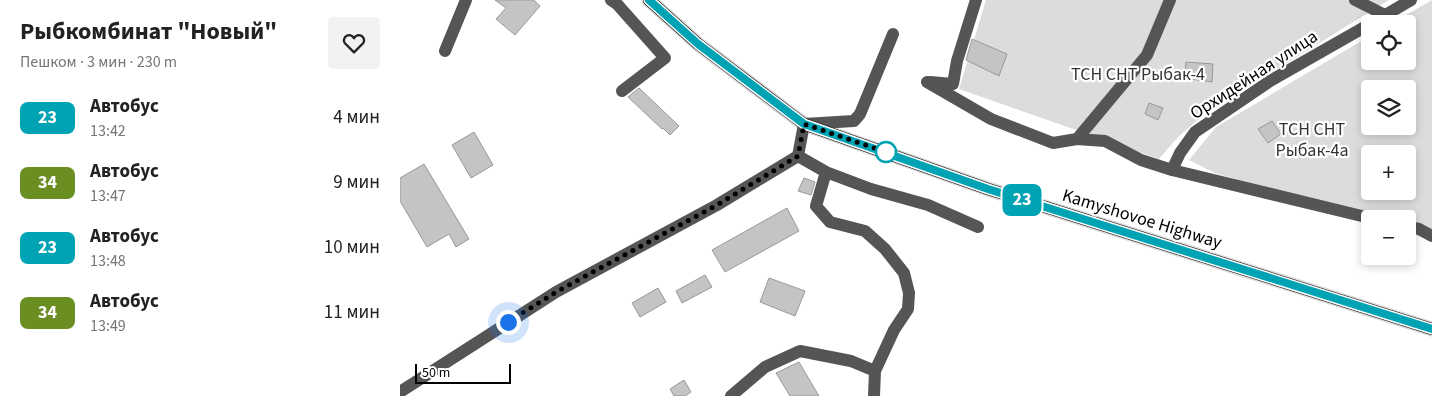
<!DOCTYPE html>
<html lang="ru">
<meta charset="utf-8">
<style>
:root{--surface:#fff;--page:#f2f2f2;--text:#222;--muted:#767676}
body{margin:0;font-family:"Source Sans 3",sans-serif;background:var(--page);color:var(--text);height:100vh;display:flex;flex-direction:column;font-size:19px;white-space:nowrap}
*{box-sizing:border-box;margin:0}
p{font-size:16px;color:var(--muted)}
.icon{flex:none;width:28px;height:28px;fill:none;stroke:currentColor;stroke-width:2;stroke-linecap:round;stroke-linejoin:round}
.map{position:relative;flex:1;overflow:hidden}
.side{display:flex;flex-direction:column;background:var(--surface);width:400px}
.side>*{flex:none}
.badge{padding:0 10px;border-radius:8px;font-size:18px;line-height:32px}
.buttons{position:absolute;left:961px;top:15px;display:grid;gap:10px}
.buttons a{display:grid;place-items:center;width:55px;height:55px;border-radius:5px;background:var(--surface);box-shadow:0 2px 8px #0003;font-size:25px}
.scale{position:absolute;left:15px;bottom:12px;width:96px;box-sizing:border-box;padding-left:5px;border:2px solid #000;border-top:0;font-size:14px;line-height:18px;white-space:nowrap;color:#000;-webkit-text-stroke:4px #fff;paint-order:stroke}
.you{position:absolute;width:25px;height:25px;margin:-12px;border:4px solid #fff;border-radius:50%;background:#1a73e8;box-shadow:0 0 0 8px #1a73e833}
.map>.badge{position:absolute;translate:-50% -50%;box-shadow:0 0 0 2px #fff}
.round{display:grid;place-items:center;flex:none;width:52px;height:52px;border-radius:5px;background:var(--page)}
.head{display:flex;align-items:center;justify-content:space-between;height:85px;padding:0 20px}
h1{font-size:24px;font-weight:700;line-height:38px}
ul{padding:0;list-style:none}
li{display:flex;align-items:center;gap:15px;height:65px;padding:0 20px}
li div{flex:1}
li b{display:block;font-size:19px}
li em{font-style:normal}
li .badge{min-width:55px;font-weight:700;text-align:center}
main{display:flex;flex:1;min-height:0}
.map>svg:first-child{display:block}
.green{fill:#dcdcdc;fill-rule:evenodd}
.building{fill:#c4c4c4;stroke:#999}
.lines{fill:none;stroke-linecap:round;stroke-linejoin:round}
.major-casing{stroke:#dbdbdb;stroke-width:15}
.minor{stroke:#555;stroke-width:12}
.major{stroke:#000;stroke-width:12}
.line-casing{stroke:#fff;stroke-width:11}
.line{stroke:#00a3b4;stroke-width:8}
.walk{stroke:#000;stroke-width:5;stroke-dasharray:0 9}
.stop-dot{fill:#fff;stroke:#00a3b4;stroke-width:2.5}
.labels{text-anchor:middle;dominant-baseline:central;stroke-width:4.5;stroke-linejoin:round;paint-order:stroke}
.park-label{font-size:18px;fill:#333;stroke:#fff}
.street-label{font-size:18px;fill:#000;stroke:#fff}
</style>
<main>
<section class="side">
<div class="head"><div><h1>Рыбкомбинат &quot;Новый&quot;</h1><p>Пешком · 3 мин · 230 m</p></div><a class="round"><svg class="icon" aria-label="heart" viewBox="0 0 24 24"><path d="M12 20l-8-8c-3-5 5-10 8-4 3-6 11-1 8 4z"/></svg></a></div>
<ul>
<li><span class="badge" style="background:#00a3b4;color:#fff">23</span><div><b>Автобус</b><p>13:42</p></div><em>4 мин</em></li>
<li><span class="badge" style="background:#6b8e23;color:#fff">34</span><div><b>Автобус</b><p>13:47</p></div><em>9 мин</em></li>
<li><span class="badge" style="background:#00a3b4;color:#fff">23</span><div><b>Автобус</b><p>13:48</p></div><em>10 мин</em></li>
<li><span class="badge" style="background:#6b8e23;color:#fff">34</span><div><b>Автобус</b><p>13:49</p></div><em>11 мин</em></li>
</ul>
</section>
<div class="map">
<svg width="1032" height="396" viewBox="0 0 1032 396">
<rect width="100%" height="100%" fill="#fff"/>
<path class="green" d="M586,0H989L803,115L778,137L759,159L559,89Z
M1032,0V237L1008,230V219H971L815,173L789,160L816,127L970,36V61H1008V24H991ZM970,89H1008V126H970ZM970,154H1008V191H970Z"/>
<path class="building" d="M95,0H134L140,6L115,35L96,19L106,8Z
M572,39L607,54L599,76L566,60Z
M786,62L813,64L812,82L784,78Z
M239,88L279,126L270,135L263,128L262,129L228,97Z
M749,103L763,108L758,120L745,114Z
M872,121L881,134L868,143L858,129Z
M74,132L93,165L71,178L52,145Z
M24,164L69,239L56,247L49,234L27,247L0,201V178Z
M404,178L415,182L411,195L398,191Z
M387,208L399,231L325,272L312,250Z
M305,275L312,287L282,303L276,291Z
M369,278L405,291L395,316L360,302Z
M258,288L266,302L240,317L232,303Z
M399,362L419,396H390L376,373Z
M284,380L291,392L285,396H274L270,389Z"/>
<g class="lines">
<g class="major-casing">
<path id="major" d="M249,0L298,44L404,124L588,189L1032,329"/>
</g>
<path class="minor" d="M211,0L217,4L265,58L222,91
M955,0L985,15
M970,24L1011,0
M45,51L66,0
M527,82L591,119L653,143L677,139L705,141L741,160L772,170L974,219
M530,82L553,84L557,61L576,0
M677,139L747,55L770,0
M398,156L426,172L471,189L528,205L578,227
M772,170L780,153L795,132L870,81L970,24
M426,172L416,206L430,222L465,231L485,249L504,273L509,293L508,309L494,330L475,371L474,396
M1008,227L1019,229L1032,236
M0,392L156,292L317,205L398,156L404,124L454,121L460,114L493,34
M331,396L365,367L400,351L451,361L475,371"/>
<use href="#major" class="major"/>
</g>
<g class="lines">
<g class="line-casing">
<path id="line" d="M249,0L298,44L404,124L588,189L1032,329"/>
</g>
<use href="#line" class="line"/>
<path class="walk" d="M108,322L156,292L317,205L398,156L404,124L486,152"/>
</g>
<circle class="stop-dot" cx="486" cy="152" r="10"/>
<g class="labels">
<g class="park-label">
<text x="738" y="74">ТСН СНТ Рыбак-4</text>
<text x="912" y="129">ТСН СНТ<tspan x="912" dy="21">Рыбак-4а</tspan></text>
</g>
<g class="street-label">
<text transform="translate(854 75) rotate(-33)">Орхидейная улица</text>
<text transform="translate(742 219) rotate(17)">Kamyshovoe Highway</text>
</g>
</g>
</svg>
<div class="buttons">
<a><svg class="icon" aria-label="locate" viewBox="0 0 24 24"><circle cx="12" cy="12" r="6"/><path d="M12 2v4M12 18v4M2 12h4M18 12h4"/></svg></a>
<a><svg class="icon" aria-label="layers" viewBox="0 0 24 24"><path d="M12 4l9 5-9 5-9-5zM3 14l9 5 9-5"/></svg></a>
<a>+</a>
<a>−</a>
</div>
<div class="scale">50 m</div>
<div class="you" style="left:108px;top:322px"></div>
<b class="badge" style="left:622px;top:200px;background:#00a3b4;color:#fff">23</b>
</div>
</main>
